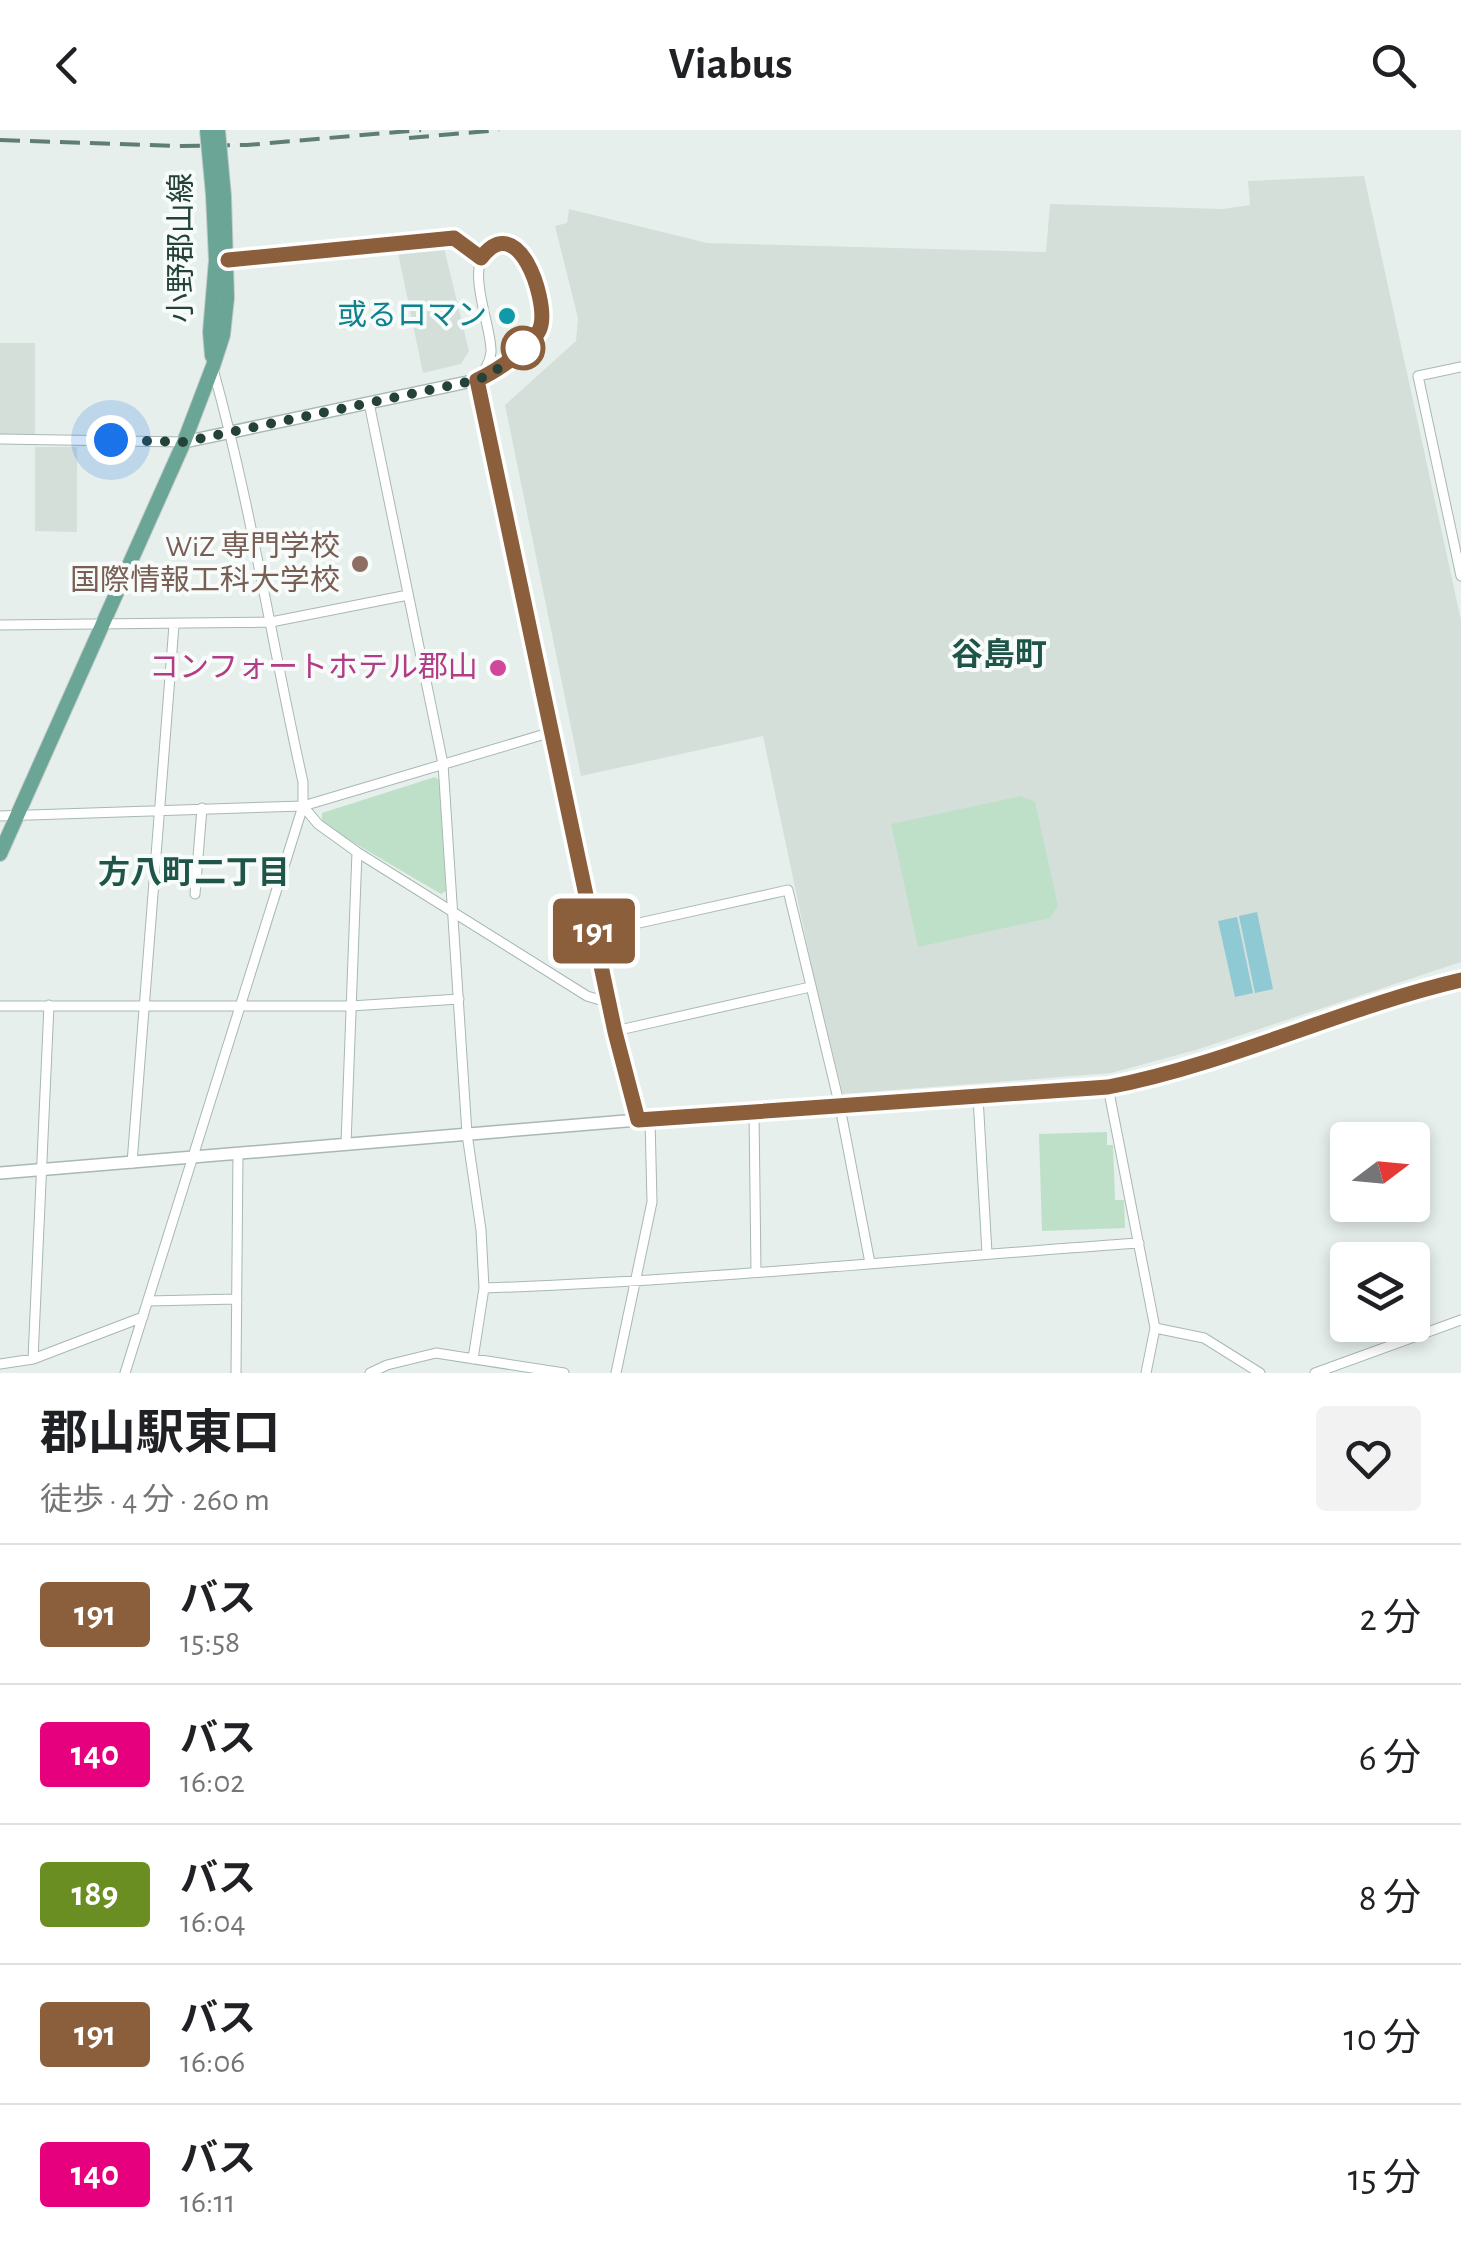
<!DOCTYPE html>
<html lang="ja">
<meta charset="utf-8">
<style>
:root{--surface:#fff;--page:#f2f2f2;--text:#202124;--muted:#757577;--line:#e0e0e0}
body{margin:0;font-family:"Alegreya Sans","Noto Sans JP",sans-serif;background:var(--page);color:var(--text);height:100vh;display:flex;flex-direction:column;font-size:38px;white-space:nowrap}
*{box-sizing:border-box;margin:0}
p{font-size:32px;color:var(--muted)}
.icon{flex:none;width:55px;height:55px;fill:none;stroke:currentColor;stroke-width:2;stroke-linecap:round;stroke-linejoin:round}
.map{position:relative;height:1243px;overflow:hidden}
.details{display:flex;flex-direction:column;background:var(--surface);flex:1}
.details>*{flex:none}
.badge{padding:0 20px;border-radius:8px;font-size:35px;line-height:65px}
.needle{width:65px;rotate:74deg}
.buttons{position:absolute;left:1330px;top:992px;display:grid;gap:20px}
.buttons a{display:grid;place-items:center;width:100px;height:100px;border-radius:10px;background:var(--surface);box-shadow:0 5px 15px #0003;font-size:50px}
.you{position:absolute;width:50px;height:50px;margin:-25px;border:8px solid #fff;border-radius:50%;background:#1a73e8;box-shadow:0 0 0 15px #1a73e833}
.map>.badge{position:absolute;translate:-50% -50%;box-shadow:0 0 0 5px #fff}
.round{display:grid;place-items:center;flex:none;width:105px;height:105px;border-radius:10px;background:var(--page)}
.summary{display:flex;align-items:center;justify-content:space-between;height:170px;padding:0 40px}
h1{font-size:48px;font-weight:700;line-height:75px}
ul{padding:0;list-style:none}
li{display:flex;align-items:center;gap:30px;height:140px;padding:0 40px;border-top:2px solid var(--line)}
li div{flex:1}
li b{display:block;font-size:38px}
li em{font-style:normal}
li .badge{min-width:110px;font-weight:700;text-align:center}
header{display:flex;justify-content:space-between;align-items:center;height:130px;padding:0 40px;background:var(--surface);font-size:45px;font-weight:700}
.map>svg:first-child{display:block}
.built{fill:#d4dfda}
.green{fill:#bfe0c8}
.water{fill:#8ec9d4}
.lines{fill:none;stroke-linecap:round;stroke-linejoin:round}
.minor-casing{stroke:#a8b8b2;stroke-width:11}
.tertiary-casing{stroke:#a8b8b2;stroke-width:14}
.primary-casing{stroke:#c2cac8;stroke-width:16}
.minor{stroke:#fff;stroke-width:9}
.tertiary{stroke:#fff;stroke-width:11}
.primary{stroke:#6aa596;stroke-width:14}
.rail{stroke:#5f7d75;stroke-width:4;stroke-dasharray:20 10;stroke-linecap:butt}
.primary-bridge-casing{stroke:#c2cac8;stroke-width:16;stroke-linecap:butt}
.primary-bridge{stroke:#6aa596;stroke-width:14}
.line-casing{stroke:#fff;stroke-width:22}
.line{stroke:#8b5e3c;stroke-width:15}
.walk{stroke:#24423a;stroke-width:10;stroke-dasharray:0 18}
.culture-dot{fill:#0f9aa8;stroke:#f7fbf9;stroke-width:4}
.stop-dot{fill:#fff;stroke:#8b5e3c;stroke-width:5}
.education-dot{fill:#8d6e63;stroke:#f7fbf9;stroke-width:4}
.hotel-dot{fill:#d1479c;stroke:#f7fbf9;stroke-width:4}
.labels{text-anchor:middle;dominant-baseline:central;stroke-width:8;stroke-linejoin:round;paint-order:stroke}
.street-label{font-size:30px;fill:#24423a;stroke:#f7fbf9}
.culture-label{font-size:30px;fill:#0d838f;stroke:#f7fbf9;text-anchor:end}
.education-label{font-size:30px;fill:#785e54;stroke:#f7fbf9;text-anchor:end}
.hotel-label{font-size:30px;fill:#b23c85;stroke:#f7fbf9;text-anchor:end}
.neighbourhood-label{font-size:32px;font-weight:bold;fill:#1f5548;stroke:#f7fbf9}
</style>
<header><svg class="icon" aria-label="back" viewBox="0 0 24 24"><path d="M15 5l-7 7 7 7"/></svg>Viabus<svg class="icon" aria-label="search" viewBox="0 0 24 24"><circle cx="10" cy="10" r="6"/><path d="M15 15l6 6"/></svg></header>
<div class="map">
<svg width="1461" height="1243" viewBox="0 0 1461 1243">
<rect width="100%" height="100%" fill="#e6efeb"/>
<path class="built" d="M1364,46L1461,490V832L1196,920L1111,943L843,964L814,847L763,606L581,646L505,275L576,211L578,188L555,96L567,93L569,79L707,113L1046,122L1050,74L1223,79L1250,75L1248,51Z
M440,116L444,118L469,221L461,234L423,243L397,118Z
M0,213H35V306L0,305Z
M35,317H77V402L35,401Z"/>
<path class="green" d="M435,647L439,650L446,761L441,764L322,694V683Z
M1021,666L1035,672L1058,776L1050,788L918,817L891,694Z
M1107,1002V1015H1113L1115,1070H1124L1125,1098L1042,1101L1039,1004Z"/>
<path class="water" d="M1257,782L1273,859L1255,863L1239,786Z
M1237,787L1253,863L1235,867L1218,791Z"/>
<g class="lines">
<g class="minor-casing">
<path id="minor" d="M500,114C509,115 516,116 522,123C532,133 545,187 539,200C529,221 498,241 477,250C484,241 490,233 491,222C492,192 457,125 500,114Z
M228,130L454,108L481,128
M1461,237L1418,246L1461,446
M369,273L443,634L467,1004L481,1100L484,1158L473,1229
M0,309L184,312
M0,495L271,492L408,465
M303,676L318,694L357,722L587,866L610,873
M0,686L303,676L552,602
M195,764L202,678
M594,803L788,760L840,977L870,1133
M0,876H351L459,869
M615,901L810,857
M1108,957L1155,1198L1146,1243
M978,967L987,1123
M754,983L756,1141
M346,1014L357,722
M132,1033L174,495
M484,1158C702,1151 920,1128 1139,1113
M148,1171L237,1169
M1155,1198L1204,1208L1260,1243
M33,1229L49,875
M0,1234L33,1229L143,1187
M125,1243L303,676V652C272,515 251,375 213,239
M236,1243L238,1023
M370,1243L387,1235L436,1223L564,1243
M616,1243L652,1072L650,989
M1315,1243L1461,1190"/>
</g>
<g class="tertiary-casing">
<path id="tertiary" d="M184,312L477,250L615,901L638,990
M0,1043L638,990L1108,957L1166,944L1317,893L1461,850"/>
</g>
<g class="primary-casing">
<path id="primary" d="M212,226L210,202L216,130L213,65
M0,724L184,312L213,236L223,205L227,168L224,66"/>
</g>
<use href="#minor" class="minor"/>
<use href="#tertiary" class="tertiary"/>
<use href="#primary" class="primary"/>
<path class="rail" d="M409,8L499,0
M0,10L178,16L247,15L421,0"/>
<g class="primary-bridge-casing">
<path id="primary-bridge" d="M207,0L213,65
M218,0L224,66"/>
</g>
<use href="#primary-bridge" class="primary-bridge"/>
</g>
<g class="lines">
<g class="line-casing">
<path id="line" d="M228,130L454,108L481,128C518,79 547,168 541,195C537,215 495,242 477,250L615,902L638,990L1108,957C1229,934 1341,878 1461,850"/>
</g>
<use href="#line" class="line"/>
<path class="walk" d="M111,310L184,312L477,250L494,242L523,218"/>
</g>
<circle class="culture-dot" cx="507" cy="186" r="10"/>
<circle class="stop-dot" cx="523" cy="218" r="20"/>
<circle class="education-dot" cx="360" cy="434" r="10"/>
<circle class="hotel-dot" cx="498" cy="538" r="10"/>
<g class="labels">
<g class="street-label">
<text transform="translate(182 118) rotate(-90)">小野郡山線</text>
</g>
<g class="culture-label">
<text x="487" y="186">或るロマン</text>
</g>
<g class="education-label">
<text x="340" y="417">WiZ 専門学校<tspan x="340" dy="34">国際情報工科大学校</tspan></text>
</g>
<g class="hotel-label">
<text x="478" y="538">コンフォートホテル郡山</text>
</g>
<g class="neighbourhood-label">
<text x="999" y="525">谷島町</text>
<text x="194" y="743">方八町二丁目</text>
</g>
</g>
</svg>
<div class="buttons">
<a><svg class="needle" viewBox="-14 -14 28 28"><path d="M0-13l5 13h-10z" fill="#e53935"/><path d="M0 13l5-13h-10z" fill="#757577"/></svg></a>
<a><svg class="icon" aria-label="layers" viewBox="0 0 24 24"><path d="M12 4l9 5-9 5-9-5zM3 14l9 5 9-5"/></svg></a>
</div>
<div class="you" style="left:111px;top:310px"></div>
<b class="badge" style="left:594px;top:801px;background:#8b5e3c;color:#fff">191</b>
</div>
<section class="details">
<div class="summary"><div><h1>郡山駅東口</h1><p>徒歩 · 4 分 · 260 m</p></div><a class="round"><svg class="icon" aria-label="heart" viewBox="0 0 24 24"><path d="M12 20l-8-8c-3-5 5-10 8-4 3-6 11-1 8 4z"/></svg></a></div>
<ul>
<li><span class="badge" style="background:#8b5e3c;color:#fff">191</span><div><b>バス</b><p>15:58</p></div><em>2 分</em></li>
<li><span class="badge" style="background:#e6007e;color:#fff">140</span><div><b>バス</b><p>16:02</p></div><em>6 分</em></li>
<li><span class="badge" style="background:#6b8e23;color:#fff">189</span><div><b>バス</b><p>16:04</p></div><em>8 分</em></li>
<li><span class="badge" style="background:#8b5e3c;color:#fff">191</span><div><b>バス</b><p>16:06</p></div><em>10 分</em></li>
<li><span class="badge" style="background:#e6007e;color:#fff">140</span><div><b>バス</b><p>16:11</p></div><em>15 分</em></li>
</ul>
</section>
